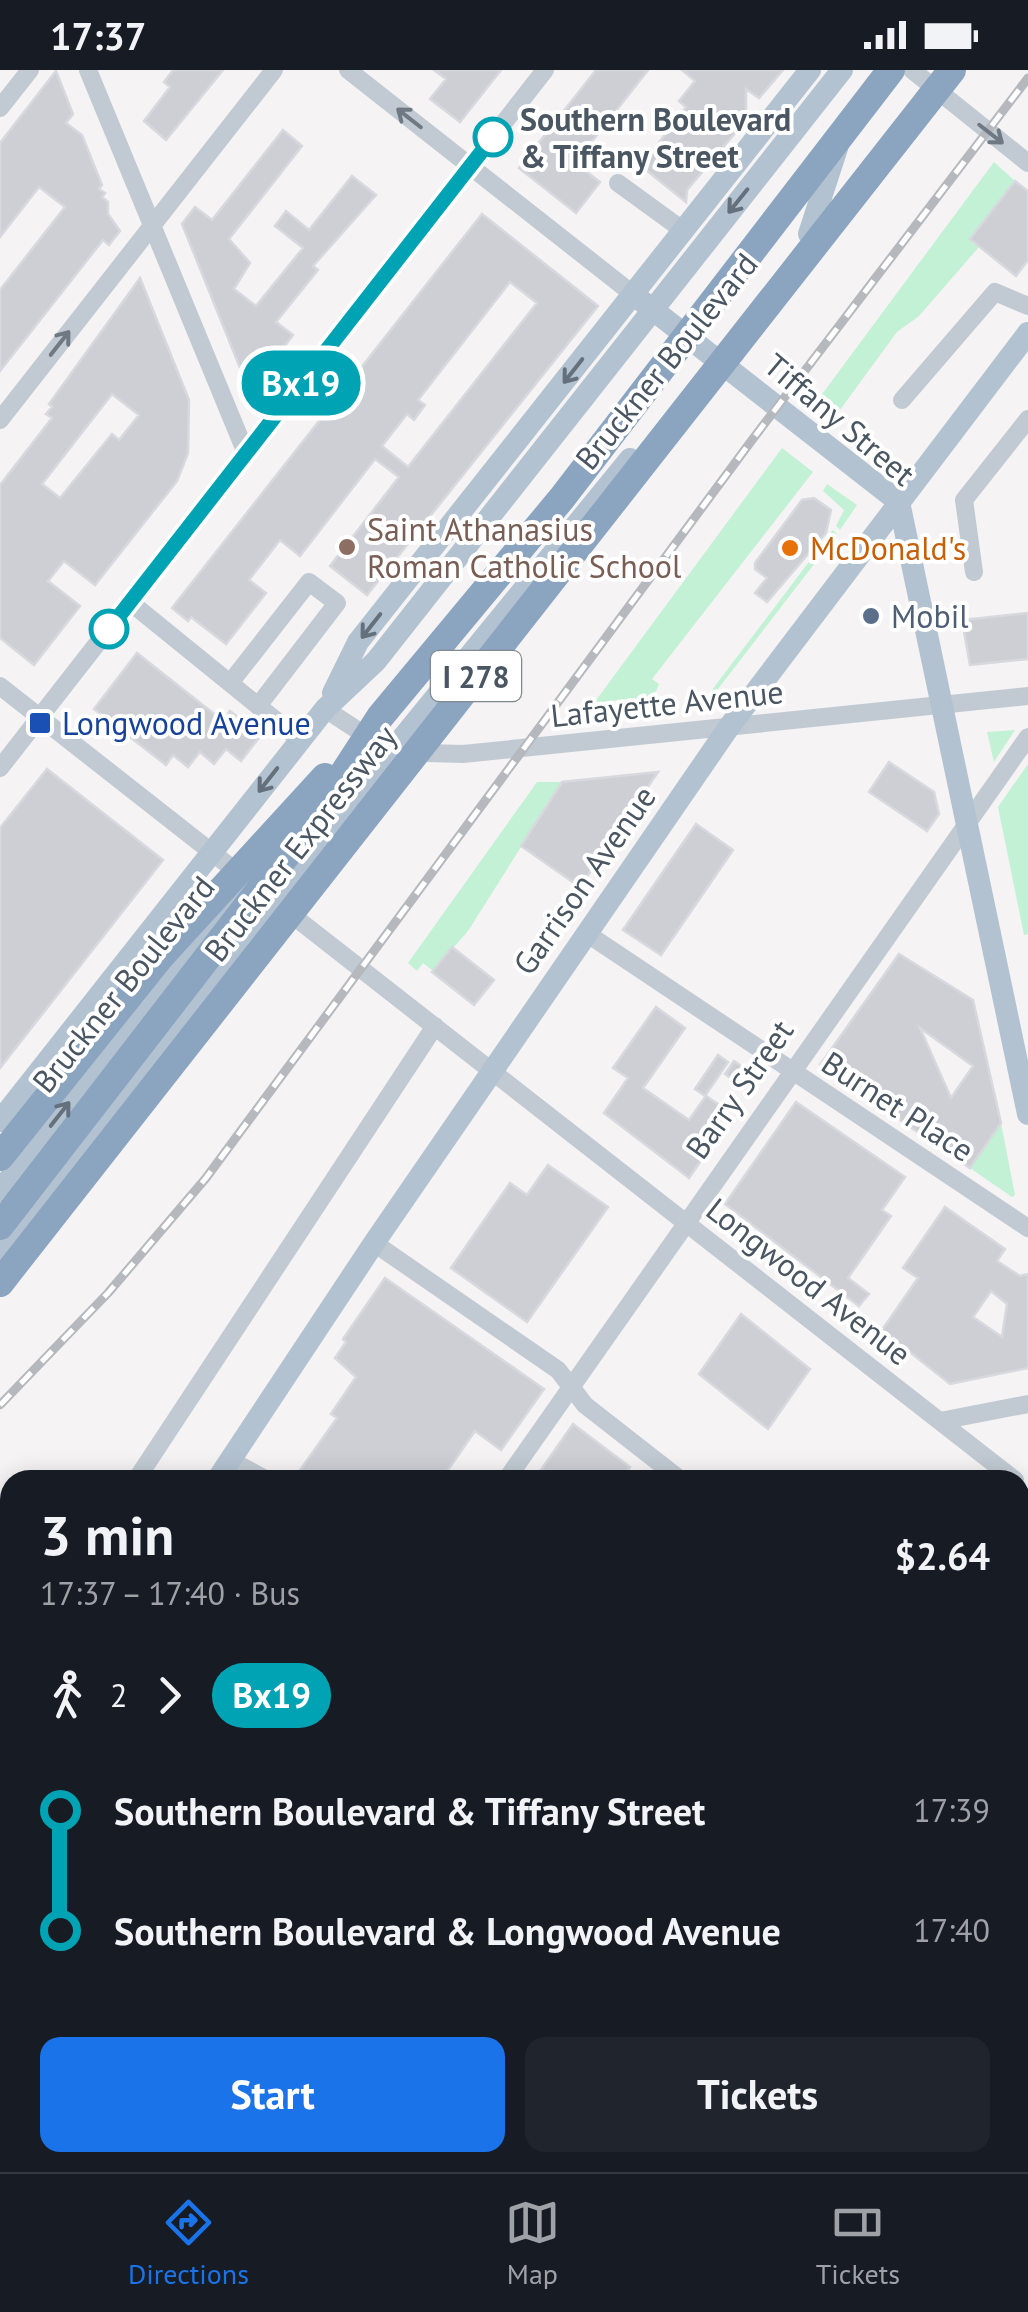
<!DOCTYPE html>
<meta charset="utf-8">
<style>
:root{--surface:#171b24;--page:#20242c;--text:#f1f3f6;--muted:#9ea1a6;--line:#363941;--accent:#1a73e8}
body{margin:0;font-family:"PT Sans",sans-serif;background:var(--page);color:var(--text);height:100vh;display:flex;flex-direction:column;font-size:38px;white-space:nowrap}
*{box-sizing:border-box;margin:0}
p{font-size:32px;color:var(--muted)}
.icon{flex:none;width:55px;height:55px;fill:none;stroke:currentColor;stroke-width:2;stroke-linecap:round;stroke-linejoin:round}
.map{position:relative;flex:1;overflow:hidden}
.sheet{position:absolute;left:0px;top:1400px;width:1030px;height:702px;display:flex;flex-direction:column;background:var(--surface);border-radius:30px 30px 0 0;box-shadow:0 5px 25px #0003}
.sheet>*{flex:none}
.badge{padding:0 20px;border-radius:32px;font-size:35px;line-height:65px}
.map>.badge{position:absolute;translate:-50% -50%;box-shadow:0 0 0 5px #fff}
.legs{display:flex;align-items:center;gap:15px;height:110px;padding:0 40px;font-size:32px}
.legs p{margin-inline-start:auto}
.overview{display:flex;align-items:center;justify-content:space-between;height:170px;padding:0 40px}
h1{font-size:55px;font-weight:600;line-height:75px}
.cta{display:flex;gap:20px;margin-top:auto;padding:20px 40px}
.cta a{flex:1;height:115px;border-radius:20px;background:var(--accent);color:#fff;font-size:40px;font-weight:600;line-height:115px;text-align:center}
.cta a+a{background:var(--page);color:var(--text)}
ul{padding:0 40px;list-style:none}
li{display:flex;align-items:center;gap:35px;height:120px;font-size:38px}
li i{display:grid;place-items:center;width:15px;height:100%;margin:0 12px;background:currentColor}
li i::after{content:'';width:25px;height:25px;margin:-12px;border:8px solid;border-radius:50%;background:var(--surface)}
li p{margin-inline-start:auto}
li:first-child i{background:linear-gradient(#0000 50%,currentColor 0)}
li:last-child i{background:linear-gradient(currentColor 50%,#0000 0)}
.status{display:flex;justify-content:space-between;align-items:center;height:70px;padding:0 50px;background:var(--surface);direction:ltr}
.status svg{height:28px;fill:currentColor}
.menu{display:flex;justify-content:space-around;align-items:center;height:140px;border-top:2px solid var(--line);background:var(--surface);font-size:28px;color:var(--muted)}
.menu a{display:grid;justify-items:center;gap:5px}
.menu .current{color:var(--accent)}
.map>svg:first-child{display:block}
.green{fill:#c3f1d5}
.building{fill:#cdcfd5;stroke:#d7d9de;stroke-width:2.5;fill-rule:evenodd}
.lines{fill:none;stroke-linecap:round;stroke-linejoin:round}
.minor{stroke:#c1cad2;stroke-width:18}
.major{stroke:#b3c2d1;stroke-width:22}
.highway{stroke:#8ba5c1;stroke-width:28}
.rail-casing{stroke:#b5b8bd;stroke-width:9}
.rail{stroke:#fff;stroke-width:5;stroke-dasharray:15;stroke-linecap:butt}
.oneway{stroke:#6e7983}
.oneway2{stroke:#64717d}
.line-1-casing{stroke:#fff;stroke-width:22}
.line-1{stroke:#00a3b4;stroke-width:15}
.stop-1-dot{fill:#fff;stroke:#00a3b4;stroke-width:5}
.education-dot{fill:#8d6e63;stroke:#fff;stroke-width:4}
.food-dot{fill:#e8710a;stroke:#fff;stroke-width:4}
.service-dot{fill:#5c6f8a;stroke:#fff;stroke-width:4}
.transit-dot{fill:#1a4fb4;stroke:#fff;stroke-width:4}
.labels{text-anchor:middle;dominant-baseline:central;stroke-width:8;stroke-linejoin:round;paint-order:stroke}
.shield{fill:#fff;stroke:#808990;stroke-width:2.5}
.shield-label{font-size:30px;font-weight:bold;fill:#4a5661}
.stop-label{font-size:32px;font-weight:bold;fill:#4a5661;stroke:#fff;text-anchor:start}
.street-label{font-size:32px;fill:#4a5661;stroke:#fff}
.education-label{font-size:32px;fill:#785e54;stroke:#fff;text-anchor:start}
.food-label{font-size:32px;fill:#c56008;stroke:#fff;text-anchor:start}
.service-label{font-size:32px;fill:#4e5e75;stroke:#fff;text-anchor:start}
.transit-label{font-size:32px;fill:#164399;stroke:#fff;text-anchor:start}
</style>
<div class="status"><b>17:37</b><svg viewBox="0 0 49 12"><path d="M0 12V9h3v3zM5 12V6h3v6zM10 12V3h3v9zM15 12V0h3v12zM26 1h20v11H26zM47 4h2v5h-2z"/></svg></div>
<div class="map">
<svg width="1028" height="2102" viewBox="0 0 1028 2102">
<rect width="100%" height="100%" fill="#f5f3f3"/>
<path class="green" d="M994,92L1015,111L970,169L979,177L919,246L897,262L837,344L817,331Z
M782,378L813,402L652,609L659,614L654,626L594,633Z
M827,414L857,435L840,460L836,456L844,440L823,421Z
M833,460L837,464L825,480L718,619L712,620Z
M1015,660L994,692L987,662Z
M1028,694V864L1024,865L998,737Z
M537,712H562L468,861L433,901L423,893L417,901L408,893Z
M1001,1053L1015,1125L1012,1127L970,1098Z"/>
<path class="building" d="M173,0H223L166,70L144,51L170,17L164,12Z
M434,0H501L460,52L430,29L446,9Z
M596,0H648L575,93L600,112L576,143L519,98Z
M682,0H783L759,28L746,19V50L687,120L686,132L641,96L686,37L679,31L695,11Z
M56,1L73,44L66,53L82,65L102,115L99,119L105,123L102,127L108,132V144L120,161L109,175L103,170L0,301V220L65,137L39,117L0,167V73Z
M283,60L302,76L229,169L250,193L234,219L256,236L303,178L275,156L286,141L309,160L352,106L376,125L313,196L318,200L276,252L293,265L261,307L243,305L182,154L195,137L212,150Z
M1015,111L1028,121V190L1016,206L970,169Z
M482,144L598,236L367,525L330,496L399,407L375,389L300,486L280,470L249,510L266,523L226,574L191,547L188,551L172,538ZM510,212L537,233L408,397L382,376L407,344L414,350L425,335L418,330Z
M140,208L189,330L188,383L177,411L95,515L64,491L48,511L80,536L34,595L0,568V415L52,348L46,344L52,337L49,334ZM112,324L139,345L119,370L112,364L60,428L42,414Z
M814,428L831,440L826,463L767,532L755,523L767,508L755,499V493L802,430Z
M1028,543V589L970,595L962,550Z
M137,583L223,651L230,641L261,665L241,691L226,679L214,694L200,682L188,697L173,685L166,695L94,639Z
M889,692L934,722L939,744L927,761L869,722Z
M47,699L163,790L0,998V758Z
M658,702L580,817L521,776L562,712Z
M696,754L733,780L661,885L623,860Z
M452,877L494,910L474,935L432,902Z
M899,884L973,930L1001,1053L970,1098L820,995ZM920,958L973,996L951,1028Z
M656,937L685,958L643,1018L689,1050L706,1026L724,1038L718,1047L727,1053L689,1108L604,1043L628,1008L613,998Z
M718,985L728,992L705,1026L695,1019Z
M734,991L758,1008L749,1021L725,1004Z
M796,1032L905,1107L882,1140L891,1146L848,1208L869,1224L859,1236L725,1134Z
M548,1095L608,1137L527,1252L451,1198L510,1113L527,1125Z
M945,1137L1005,1179L997,1191L1020,1206L1028,1204V1298L950,1314L882,1260L918,1208L903,1198ZM991,1221L1007,1234L1002,1267L973,1247Z
M385,1208L544,1319L501,1380L475,1361L441,1410H311L298,1403L337,1348L331,1344L356,1307L335,1288L346,1272L343,1269Z
M741,1244L810,1299L768,1359L699,1304Z
M573,1354L630,1397L622,1410H534Z"/>
<g class="lines">
<path class="minor" d="M88,0L246,383
M348,0L634,225
M912,0L1028,93
M0,38L30,0
M618,113L684,161
M902,330L995,222L1028,236
M0,350L274,0
M974,502L964,430L1028,349
M130,532L300,670
M230,613L309,512L337,533L258,636
M0,616L242,806
M325,639L391,682L463,684L1028,626
M0,698L545,0
M283,838L1015,1410
M586,863L1028,1158
M374,1173L558,1300L585,1335L681,1410
M940,1351L1028,1334
M230,1390L267,1410
M136,1410L435,956
M506,1410L1028,667
M0,1619L10,1604
M0,1748L10,1730
M1020,1807L1028,1805
M1020,2023L1028,2063
M419,2092L421,2102
M606,2092L608,2102
M641,2092L643,2102
M694,2092L696,2102
M839,2092L841,2102"/>
<path class="major" d="M809,164L838,75
M634,225L899,432L1028,1044
M333,623L358,572L810,0
M0,1051L325,639L376,591L842,0
M0,1121L187,881L264,792
M0,1187L391,682L630,389
M217,1410L374,1173L729,657L1028,263
M0,1720L10,1726
M1020,1979L1028,1977
M200,2092L202,2102"/>
<path class="highway" d="M0,1087L161,886L325,707
M0,1156L312,752L380,647L562,428L891,0
M0,1213L952,0"/>
<g class="rail-casing">
<path id="rail" d="M0,1335L108,1223L206,1108L752,370L1028,8"/>
</g>
<use href="#rail" class="rail"/>
</g>
<defs><path id="oneway-shaft" d="M-6 0H5M1.5-3L5.5 0L1.5 3" fill="none" stroke-width="1.6" stroke-linecap="round" stroke-linejoin="round" transform="scale(2.5)"/></defs>
<g class="oneway">
<use href="#oneway-shaft" transform="translate(409 48) rotate(-142)"/>
<use href="#oneway-shaft" transform="translate(991 64) rotate(38)"/>
<use href="#oneway-shaft" transform="translate(60 273) rotate(-52)"/>
</g>
<g class="oneway2">
<use href="#oneway-shaft" transform="translate(738 131) rotate(129)"/>
<use href="#oneway-shaft" transform="translate(573 301) rotate(128)"/>
<use href="#oneway-shaft" transform="translate(371 556) rotate(128)"/>
<use href="#oneway-shaft" transform="translate(268 710) rotate(128)"/>
<use href="#oneway-shaft" transform="translate(60 1044) rotate(-52)"/>
</g>
<g class="lines">
<g class="line-1-casing">
<path id="line-1" d="M109,559L493,67"/>
</g>
<use href="#line-1" class="line-1"/>
</g>
<g class="stop-1-dot">
<circle cx="493" cy="67" r="18"/>
<circle cx="109" cy="559" r="18"/>
</g>
<circle class="education-dot" cx="347" cy="477" r="10"/>
<circle class="food-dot" cx="790" cy="478" r="10"/>
<circle class="service-dot" cx="871" cy="546" r="10"/>
<rect class="transit-dot" x="28" y="641" width="24" height="24" rx="5"/>
<g class="labels">
<rect class="shield" x="431" y="581" width="90" height="50" rx="8"/>
<g class="shield-label">
<text x="476" y="606">I 278</text>
</g>
<g class="stop-label">
<text x="520" y="49">Southern Boulevard<tspan x="520" dy="37">&amp; Tiffany Street</tspan></text>
</g>
<g class="street-label">
<text transform="translate(666 291) rotate(-51)">Bruckner Boulevard</text>
<text transform="translate(840 349) rotate(40)">Tiffany Street</text>
<text transform="translate(667 633) rotate(-6)">Lafayette Avenue</text>
<text transform="translate(300 773) rotate(-52)">Bruckner Expressway</text>
<text transform="translate(584 810) rotate(-55)">Garrison Avenue</text>
<text transform="translate(123 914) rotate(-51)">Bruckner Boulevard</text>
<text transform="translate(739 1019) rotate(-55)">Barry Street</text>
<text transform="translate(898 1036) rotate(33)">Burnet Place</text>
<text transform="translate(809 1211) rotate(38)">Longwood Avenue</text>
</g>
<g class="education-label">
<text x="367" y="459">Saint Athanasius<tspan x="367" dy="37">Roman Catholic School</tspan></text>
</g>
<g class="food-label">
<text x="810" y="478">McDonald's</text>
</g>
<g class="service-label">
<text x="891" y="546">Mobil</text>
</g>
<g class="transit-label">
<text x="62" y="653">Longwood Avenue</text>
</g>
</g>
</svg>
<b class="badge" style="left:301px;top:313px;background:#00a3b4;color:#fff">Bx19</b>
<section class="sheet">
<div class="overview"><div><h1>3 min</h1><p>17:37 – 17:40 · Bus</p></div><b>$2.64</b></div>
<div class="legs"><svg class="icon" aria-label="walk" viewBox="0 0 24 24"><circle cx="13" cy="4" r="2"/><path d="M13 8l-2 6 4 7M11 14l-3 7M7 12l3-4h3l4 4"/></svg>2<svg class="icon" aria-label="forward" viewBox="0 0 24 24"><path d="M9 5l7 7-7 7"/></svg><b class="badge" style="background:#00a3b4;color:#fff">Bx19</b></div>
<ul>
<li><i style="color:#00a3b4"></i><b>Southern Boulevard &amp; Tiffany Street</b><p>17:39</p></li>
<li><i style="color:#00a3b4"></i><b>Southern Boulevard &amp; Longwood Avenue</b><p>17:40</p></li>
</ul>
<div class="cta"><a>Start</a><a>Tickets</a></div>
</section>
</div>
<nav class="menu">
<a class="current"><svg class="icon" aria-label="directions" viewBox="0 0 24 24"><path d="M12 3l9 9-9 9-9-9zM9 14v-3h6M13 9l2 2-2 2"/></svg>Directions</a>
<a><svg class="icon" aria-label="map" viewBox="0 0 24 24"><path d="M3 6l6-2 6 2 6-2v14l-6 2-6-2-6 2zM9 4v14M15 6v14"/></svg>Map</a>
<a><svg class="icon" aria-label="tickets" viewBox="0 0 24 24"><path d="M3 7h18v10H3zM15 7v10"/></svg>Tickets</a>
</nav>
